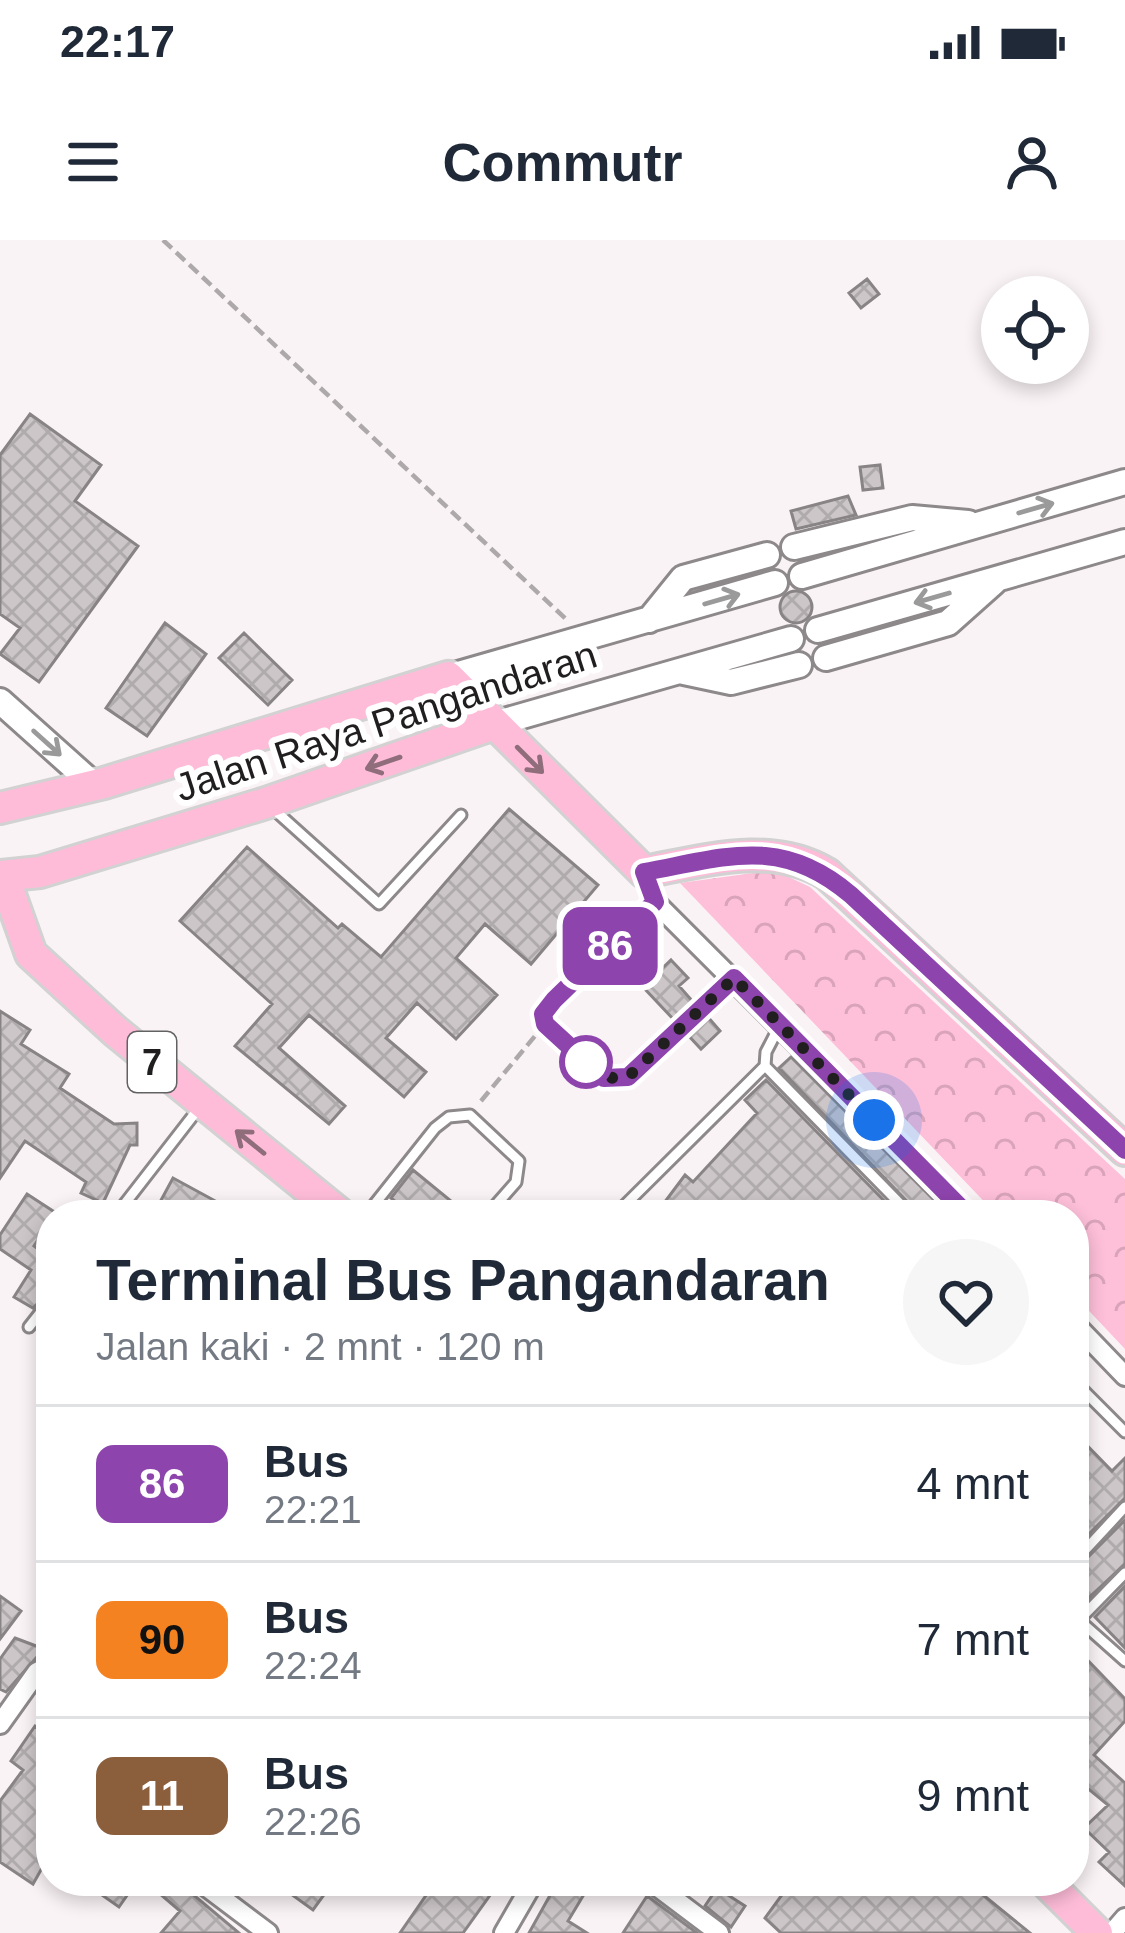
<!DOCTYPE html>
<html lang="id">
<meta charset="utf-8">
<style>
:root{--surface:#fff;--page:#f6f6f7;--text:#1f2937;--muted:#747a83;--line:#e0e1e3}
body{margin:0;font-family:Helvetica,sans-serif;background:var(--page);color:var(--text);height:100vh;display:flex;flex-direction:column;font-size:45px;white-space:nowrap}
*{box-sizing:border-box;margin:0}
p{font-size:39px;color:var(--muted)}
.icon{flex:none;width:66px;height:66px;fill:none;stroke:currentColor;stroke-width:2;stroke-linecap:round;stroke-linejoin:round}
.map{position:relative;flex:1;overflow:hidden}
.sheet{position:absolute;left:36px;top:960px;width:1053px;height:696px;display:flex;flex-direction:column;background:var(--surface);border-radius:48px;box-shadow:0 6px 18px #0003}
.sheet>*{flex:none}
.badge{padding:0 24px;border-radius:18px;font-size:42px;line-height:78px}
.controls{position:absolute;left:981px;top:36px;display:grid;gap:24px}
.controls a{display:grid;place-items:center;width:108px;height:108px;border-radius:50%;background:var(--surface);box-shadow:0 6px 18px #0003;font-size:60px}
.you{position:absolute;width:60px;height:60px;margin:-30px;border:9px solid #fff;border-radius:50%;background:#1a73e8;box-shadow:0 0 0 18px #1a73e833}
.map>.badge{position:absolute;translate:-50% -50%;box-shadow:0 0 0 6px #fff}
.round{display:grid;place-items:center;flex:none;width:126px;height:126px;border-radius:63px;background:var(--page)}
.summary{display:flex;align-items:center;justify-content:space-between;height:204px;padding:0 60px}
h1{font-size:57px;font-weight:700;line-height:90px}
ul{padding:0;list-style:none}
li{display:flex;align-items:center;gap:36px;height:156px;padding:0 60px;border-top:3px solid var(--line)}
li div{flex:1}
li b{display:block;font-size:45px}
li em{font-style:normal}
li .badge{min-width:132px;font-weight:700;text-align:center}
.status{display:flex;justify-content:space-between;align-items:center;height:84px;padding:0 60px;background:var(--surface);direction:ltr}
.status svg{height:33px;fill:currentColor}
header{display:flex;justify-content:space-between;align-items:center;height:156px;padding:0 60px;background:var(--surface);font-size:54px;font-weight:700}
.map>svg:first-child{display:block}
.forest{fill:url(#forest-crowns)}
.building{fill:url(#building-cross-hatch);stroke:#888385;stroke-width:3}
.lines{fill:none;stroke-linecap:round;stroke-linejoin:round}
.service-casing{stroke:#8d888a;stroke-width:15}
.minor-casing{stroke:#8d888a;stroke-width:24}
.tertiary-casing{stroke:#8d888a;stroke-width:30}
.trunk-casing{stroke:#d2d2d2;stroke-width:36}
.path{stroke:#ada8aa;stroke-width:4.5;stroke-dasharray:12 6;stroke-linecap:butt}
.service{stroke:#fff;stroke-width:9}
.minor{stroke:#fff;stroke-width:18}
.tertiary{stroke:#fff;stroke-width:24}
.trunk{stroke:#febcd8;stroke-width:30}
.oneway{stroke:#9b9a9a}
.oneway2{stroke:#8f6d7b}
.line-casing{stroke:#fff;stroke-width:27}
.line{stroke:#8e44ad;stroke-width:18}
.walk{stroke:#201e1e;stroke-width:12;stroke-dasharray:0 21.6}
.stop-dot{fill:#fff;stroke:#8e44ad;stroke-width:6}
.labels{text-anchor:middle;dominant-baseline:central;stroke-width:12;stroke-linejoin:round;paint-order:stroke}
.shield{fill:#fff;stroke:#636262;stroke-width:3}
.shield-label{font-size:36px;font-weight:bold;fill:#201e1e}
.street-label{font-size:39px;fill:#201e1e;stroke:#fff}
</style>
<div class="status"><b>22:17</b><svg viewBox="0 0 49 12"><path d="M0 12V9h3v3zM5 12V6h3v6zM10 12V3h3v9zM15 12V0h3v12zM26 1h20v11H26zM47 4h2v5h-2z"/></svg></div>
<header><svg class="icon" aria-label="menu" viewBox="0 0 24 24"><path d="M4 6h16M4 12h16M4 18h16"/></svg>Commutr<svg class="icon" aria-label="person" viewBox="0 0 24 24"><circle cx="12" cy="8" r="4"/><path d="M4 21q1-7 8-7t8 7"/></svg></header>
<div class="map">
<svg width="1125" height="1693" viewBox="0 0 1125 1693">
<defs>
<pattern id="forest-crowns" width="20" height="18" patternUnits="userSpaceOnUse" patternTransform="scale(3)"><rect width="20" height="18" fill="#febfd9"/><path d="M2 6a3 3 0 1 1 6 0M12 15a3 3 0 1 1 6 0" fill="none" stroke="#d9a4ba"/></pattern>
<pattern id="building-cross-hatch" width="8" height="8" patternUnits="userSpaceOnUse" patternTransform="scale(3)"><rect width="8" height="8" fill="#ccc6c8"/><path d="M0 0l8 8M0 8l8-8" fill="none" stroke="#afaaab"/></pattern>
</defs>
<rect width="100%" height="100%" fill="#faf3f6"/>
<path class="forest" d="M774,630L810,647L1125,939V1109L1074,1055V975H997L680,643Z"/>
<path class="building" d="M867,39L879,54L861,68L849,53Z
M30,174L101,225L75,261L138,306L39,442L0,414L20,388L0,374V215Z
M880,225L883,248L863,250L860,227Z
M848,256L856,275L796,289L791,271Z
M780 367a16 16 0 1 1 32 0a16 16 0 1 1-32 0Z
M165,383L206,414L147,496L106,468Z
M244,393L292,440L268,465L219,418Z
M509,569L598,645L531,724L485,684L456,718L497,755L456,799L417,763L386,798L426,832L404,857L309,775L279,808L345,866L329,884L235,806L272,764L180,681L247,607L338,688L342,684L381,717Z
M671,720L688,738L679,746L694,763L675,781L643,747Z
M0,771L30,790L21,804L69,834L60,848L114,884L137,883V905H130L103,963L81,953L86,942L25,901L0,938Z
M707,776L720,791L701,809L687,794Z
M791,817L949,975H920L779,828Z
M766,840L898,975H655L685,935L693,942L757,873L745,860Z
M413,930L468,975H412L391,958Z
M173,938L241,975H153Z
M27,954L56,973L34,1006L42,1012L51,998V1050L33,1068L14,1057L31,1030L0,1009V995Z
M1074,1192L1112,1231L1125,1218V1258L1074,1309Z
M1125,1280V1324L1082,1364L1074,1355V1331Z
M1125,1346V1408L1095,1377Z
M0,1356L21,1371L0,1399Z
M15,1398L44,1409L6,1452L0,1449V1419Z
M1074,1406L1125,1459V1481L1094,1515L1125,1543V1646L1099,1622L1109,1612L1084,1588L1108,1565L1074,1537Z
M35,1486L51,1497V1612L33,1644L0,1622V1561L23,1530L11,1521Z
M82,1641H137L119,1667Z
M145,1641H177L239,1693H161L180,1671Z
M273,1641H334L313,1670Z
M436,1641H479L493,1651L463,1693H400Z
M558,1641H592L568,1681L587,1693H529Z
M792,1641H966L1030,1693H781L765,1678Z
M717,1648L745,1666L731,1687L705,1666Z
M647,1656L650,1658L697,1693H623Z"/>
<g class="lines">
<g class="service-casing">
<path id="service" d="M270,566L379,664L461,575
M655,662L553,760L543,774L545,784L604,839L629,837L734,738
M780,785L766,812L765,826L911,975
M116,975L199,868
M366,975L435,888L449,877L470,875L519,921L516,942L487,975
M615,975L765,826
M29,1087L51,1059
M1074,1141L1125,1192
M1074,1322L1125,1267
M1125,1333L1079,1380L1125,1421"/>
</g>
<g class="minor-casing">
<path id="minor" d="M644,632L655,662L968,975
M1074,1083L1125,1136
M0,1484L37,1432L51,1425
M199,1641L268,1693
M650,1641L719,1693
M504,1693L534,1641
M1112,1693L1125,1678"/>
</g>
<g class="tertiary-casing">
<path id="tertiary" d="M794,307L912,278L968,283
M802,336L1125,242
M649,380L683,338L767,315
M818,390L1125,302
M826,418L948,383L994,342
M684,432L731,442L799,425
M448,437L775,343
M0,461L94,545
M494,484L791,399"/>
</g>
<g class="trunk-casing">
<path id="trunk" d="M0,568L104,543L448,437L644,632C704,621 771,600 827,634L1125,910
M0,636L40,632L266,563L494,484
M4,638L31,714L115,791L341,975
M1045,1641L1097,1693"/>
</g>
<path class="path" d="M163,0L568,381
M481,861L535,796"/>
<use href="#service" class="service"/>
<use href="#minor" class="minor"/>
<use href="#tertiary" class="tertiary"/>
<use href="#trunk" class="trunk"/>
</g>
<defs><path id="oneway-shaft" d="M-6 0H5M1.5-3L5.5 0L1.5 3" fill="none" stroke-width="1.6" stroke-linecap="round" stroke-linejoin="round" transform="scale(3)"/></defs>
<g class="oneway">
<use href="#oneway-shaft" transform="translate(1036 268) rotate(-16)"/>
<use href="#oneway-shaft" transform="translate(932 358) rotate(164)"/>
<use href="#oneway-shaft" transform="translate(722 359) rotate(-16)"/>
<use href="#oneway-shaft" transform="translate(47 503) rotate(42)"/>
</g>
<g class="oneway2">
<use href="#oneway-shaft" transform="translate(530 520) rotate(45)"/>
<use href="#oneway-shaft" transform="translate(383 523) rotate(161)"/>
<use href="#oneway-shaft" transform="translate(250 902) rotate(-141)"/>
</g>
<g class="lines">
<g class="line-casing">
<path id="line" d="M968,975L734,738L628,837L604,838L545,784L543,774L554,760L655,662L644,632C727,617 781,595 851,655L1125,910"/>
</g>
<use href="#line" class="line"/>
<path class="walk" d="M586,822L574,811L604,838L628,837L734,738L874,880"/>
</g>
<circle class="stop-dot" cx="586" cy="822" r="24"/>
<g class="labels">
<rect class="shield" x="128" y="792" width="48" height="60" rx="9"/>
<g class="shield-label">
<text x="152" y="822">7</text>
</g>
<g class="street-label">
<text transform="translate(386 481) rotate(-18)">Jalan Raya Pangandaran</text>
</g>
</g>
</svg>
<div class="controls">
<a><svg class="icon" aria-label="locate" viewBox="0 0 24 24"><circle cx="12" cy="12" r="6"/><path d="M12 2v4M12 18v4M2 12h4M18 12h4"/></svg></a>
</div>
<div class="you" style="left:874px;top:880px"></div>
<b class="badge" style="left:610px;top:706px;background:#8e44ad;color:#fff">86</b>
<section class="sheet">
<div class="summary"><div><h1>Terminal Bus Pangandaran</h1><p>Jalan kaki · 2 mnt · 120 m</p></div><a class="round"><svg class="icon" aria-label="heart" viewBox="0 0 24 24"><path d="M12 20l-8-8c-3-5 5-10 8-4 3-6 11-1 8 4z"/></svg></a></div>
<ul>
<li><span class="badge" style="background:#8e44ad;color:#fff">86</span><div><b>Bus</b><p>22:21</p></div><em>4 mnt</em></li>
<li><span class="badge" style="background:#f58220;color:#111">90</span><div><b>Bus</b><p>22:24</p></div><em>7 mnt</em></li>
<li><span class="badge" style="background:#8b5e3c;color:#fff">11</span><div><b>Bus</b><p>22:26</p></div><em>9 mnt</em></li>
</ul>
</section>
</div>
